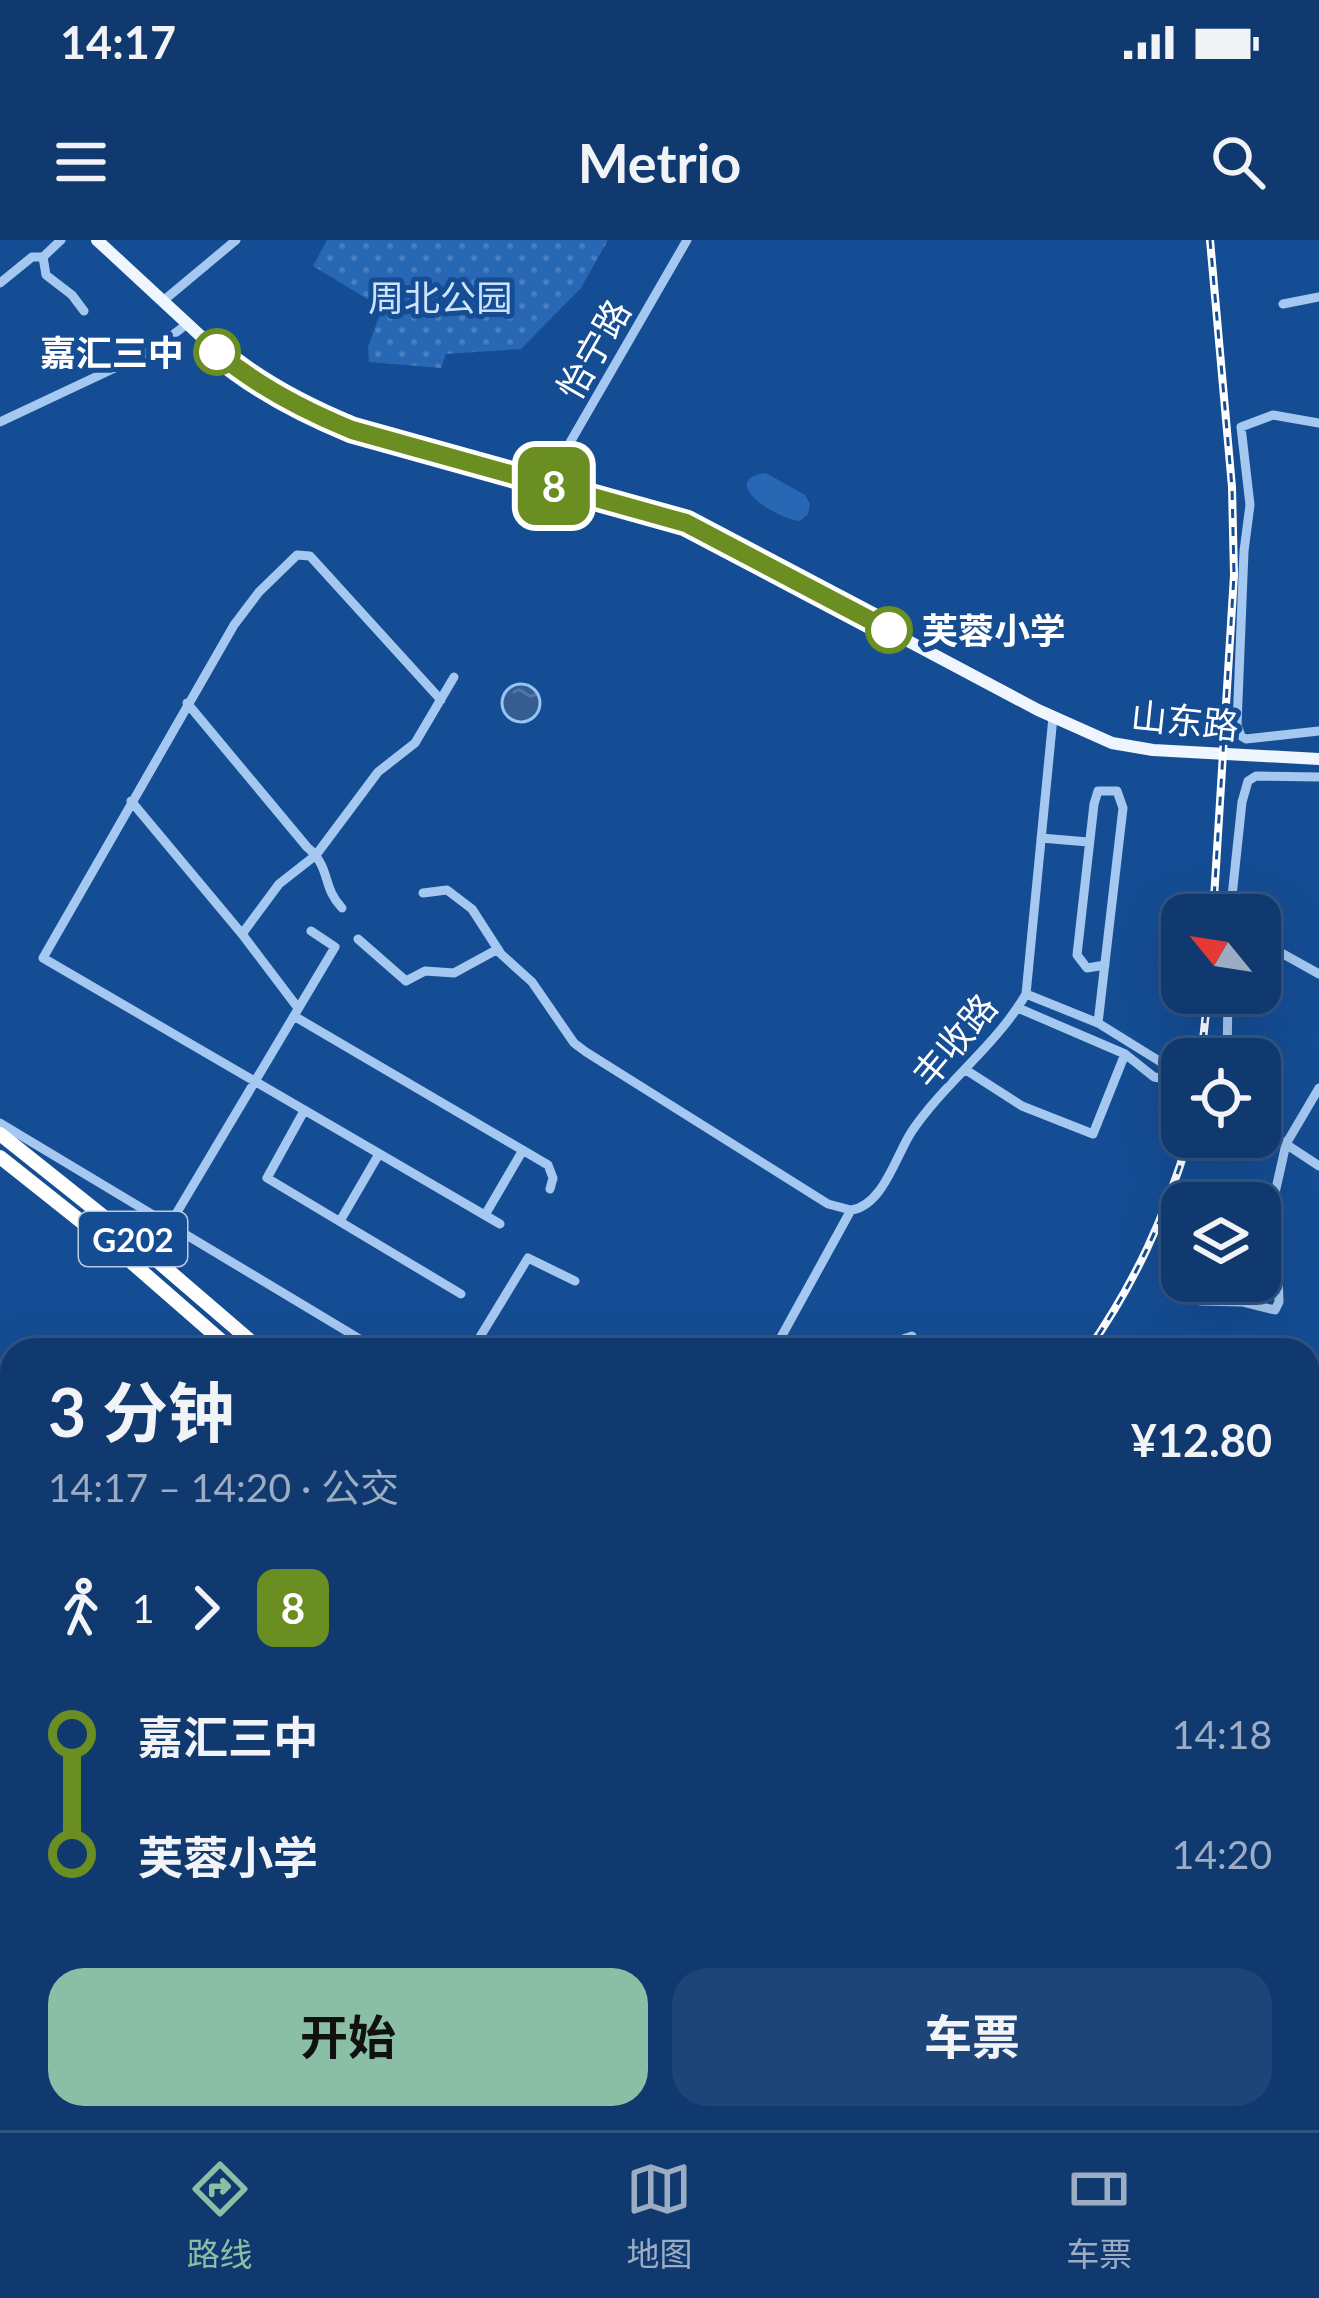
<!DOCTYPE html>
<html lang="zh">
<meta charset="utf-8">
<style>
:root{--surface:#103a6f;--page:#1e4577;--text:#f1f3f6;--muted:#9cadc3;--line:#305482;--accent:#8abfa5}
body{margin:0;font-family:Lato,"Noto Sans SC",sans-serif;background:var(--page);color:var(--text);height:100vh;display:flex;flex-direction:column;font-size:45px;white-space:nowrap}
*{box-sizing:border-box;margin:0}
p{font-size:39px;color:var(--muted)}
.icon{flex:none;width:66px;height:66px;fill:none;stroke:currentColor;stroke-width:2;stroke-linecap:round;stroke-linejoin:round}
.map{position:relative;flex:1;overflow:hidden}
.panel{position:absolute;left:0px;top:1098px;width:1320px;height:792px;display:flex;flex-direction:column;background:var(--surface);border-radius:36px 36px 0 0;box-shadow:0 12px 48px #0002,0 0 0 3px var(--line)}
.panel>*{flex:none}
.badge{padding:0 24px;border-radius:18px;font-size:42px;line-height:78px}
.needle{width:78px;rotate:300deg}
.controls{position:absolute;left:1161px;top:654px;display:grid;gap:24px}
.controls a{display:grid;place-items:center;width:120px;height:120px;border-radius:24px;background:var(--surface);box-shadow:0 12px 48px #0002,0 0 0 3px var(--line);font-size:60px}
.map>.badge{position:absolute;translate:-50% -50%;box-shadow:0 0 0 6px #fff}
.legs{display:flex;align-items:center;gap:18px;height:132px;padding:0 48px;font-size:39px}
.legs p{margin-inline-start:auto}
.summary{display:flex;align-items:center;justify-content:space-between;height:204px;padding:0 48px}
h1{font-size:66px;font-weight:700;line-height:90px}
.action{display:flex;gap:24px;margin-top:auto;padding:24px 48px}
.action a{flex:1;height:138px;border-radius:36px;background:var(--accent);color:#111;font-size:48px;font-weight:700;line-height:138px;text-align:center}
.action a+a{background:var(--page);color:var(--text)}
ul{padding:0 48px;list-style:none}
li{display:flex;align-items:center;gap:42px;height:120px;font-size:45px}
li i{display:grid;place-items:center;width:18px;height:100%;margin:0 15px;background:currentColor}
li i::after{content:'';width:30px;height:30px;margin:-15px;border:9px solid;border-radius:50%;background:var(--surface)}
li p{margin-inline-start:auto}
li:first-child i{background:linear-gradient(#0000 50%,currentColor 0)}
li:last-child i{background:linear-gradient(currentColor 50%,#0000 0)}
.status{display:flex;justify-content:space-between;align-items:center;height:84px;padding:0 60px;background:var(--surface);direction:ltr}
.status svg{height:33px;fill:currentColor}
header{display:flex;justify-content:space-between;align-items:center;height:156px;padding:0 48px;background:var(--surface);font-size:54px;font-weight:700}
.tabs{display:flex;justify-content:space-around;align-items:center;height:168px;border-top:3px solid var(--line);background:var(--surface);font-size:33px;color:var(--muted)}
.tabs a{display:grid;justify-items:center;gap:6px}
.tabs .current{color:var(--accent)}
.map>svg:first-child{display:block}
.grass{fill:#2867b3}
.park{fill:url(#park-dots)}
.water{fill:url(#water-ripples);stroke:#98c3f4;stroke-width:3}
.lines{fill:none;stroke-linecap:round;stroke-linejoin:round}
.minor{stroke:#a5c8f1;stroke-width:9}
.major{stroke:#f0f6ff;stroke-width:12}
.highway{stroke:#fff;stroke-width:14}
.rail-casing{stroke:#fff;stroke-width:8}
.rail{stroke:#154d94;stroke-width:3;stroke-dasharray:9;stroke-linecap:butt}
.line-1-casing{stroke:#fff;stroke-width:27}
.line-1{stroke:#6b8e23;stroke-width:18}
.stop-1-dot{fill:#fff;stroke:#6b8e23;stroke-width:6}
.labels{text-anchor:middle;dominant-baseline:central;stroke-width:10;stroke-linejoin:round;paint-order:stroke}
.shield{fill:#154d94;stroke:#b9cadf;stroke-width:3}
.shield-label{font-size:33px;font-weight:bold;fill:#fff}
.park-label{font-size:36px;fill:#cde2fc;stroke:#154d94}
.street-label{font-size:36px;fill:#fff;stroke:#154d94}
.stop-label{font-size:36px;font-weight:bold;fill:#fff;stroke:#154d94;text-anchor:end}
</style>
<div class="status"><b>14:17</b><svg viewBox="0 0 49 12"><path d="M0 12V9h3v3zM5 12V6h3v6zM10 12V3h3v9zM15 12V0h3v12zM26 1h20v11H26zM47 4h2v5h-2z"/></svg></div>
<header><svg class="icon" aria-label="menu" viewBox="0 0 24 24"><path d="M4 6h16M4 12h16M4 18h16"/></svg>Metrio<svg class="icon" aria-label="search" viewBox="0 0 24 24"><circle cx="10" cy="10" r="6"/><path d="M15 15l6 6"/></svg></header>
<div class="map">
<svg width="1319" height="1890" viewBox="0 0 1319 1890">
<defs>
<pattern id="park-dots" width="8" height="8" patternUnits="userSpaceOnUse" patternTransform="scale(3)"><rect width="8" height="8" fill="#2867b3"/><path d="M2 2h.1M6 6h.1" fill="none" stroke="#487ebe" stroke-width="1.8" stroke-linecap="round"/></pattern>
<pattern id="water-ripples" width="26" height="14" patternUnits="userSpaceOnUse" patternTransform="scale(3)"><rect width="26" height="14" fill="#355d91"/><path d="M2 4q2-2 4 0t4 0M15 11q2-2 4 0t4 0" fill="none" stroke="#5375a2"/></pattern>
</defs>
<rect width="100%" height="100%" fill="#154d94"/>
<path class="grass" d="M766,233L805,255L810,264L808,274L800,281C778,280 715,240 766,233Z"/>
<path class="park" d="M327,0H608L581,48L521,109L446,114L441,128L369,122L368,107L382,68L313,26Z
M1319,1763V1890H1175L1183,1878H1308V1770Z"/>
<path class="water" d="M502 463a19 19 0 1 1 38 0a19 19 0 1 1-38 0Z"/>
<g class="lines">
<path class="minor" d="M43,17L46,35L72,55L84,71
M0,43L32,17H43L61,0
M163,61L236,0
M1283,64L1319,57
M0,182L153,110L187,84
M1319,183L1273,175L1241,187L1250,265L1244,311L1237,485L1241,496L1246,499L1319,491
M546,244L687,0
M441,460L310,316L297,315L259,352L234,385L43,718L500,984
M187,463L307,607C332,628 321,646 342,668
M131,561L242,694L298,768
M1041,598L1088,602
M423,653L447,650L472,669L501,714L532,742L574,803L586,812L828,964L851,970
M1230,675L1242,562L1248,541L1256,536L1319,537
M242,694L279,644L316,615L378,532L415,503L454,437
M358,699L406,741L425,731L454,733L498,709
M1260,701L1319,734
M1018,768L1125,814L1154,837L1165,839L1164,824L1098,783L1026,754
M294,776L548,925L553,938L550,949
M1098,783L1123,568L1117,551H1098L1094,564L1077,715L1087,728L1105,725
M1227,819L1228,753
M966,830L1022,866L1093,894L1125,814
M1165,839L1182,848
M304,871L267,938L461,1054
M0,883L378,1110
M1260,887L1319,926
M485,975L523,910
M340,981L379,914
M147,1012L170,984L335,707L311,691
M1187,1055L1201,1061L1242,1062L1275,1070L1279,1062L1275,953L1286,904L1319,848
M472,1110L528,1018L575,1041
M774,1110L851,970C883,966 896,915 912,891C945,842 996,806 1026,754L1053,477
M871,1110L912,1096
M1308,1284L1319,1269
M1308,1422L1319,1428
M1308,1458L1319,1464
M1308,1490L1319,1496
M1312,1523L1319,1512
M1308,1658L1319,1650
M1308,1762L1319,1757
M1308,1820L1319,1809
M218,1881L227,1890
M1261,1890L1262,1878"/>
<path class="major" d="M97,0L233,126L300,168L352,190L686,283L1038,470L1112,503L1153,510L1319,519
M1308,1145L1319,1127
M0,1336L12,1343
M0,1349L12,1356
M644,1878L656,1890
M660,1878L672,1890"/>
<path class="highway" d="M0,894L133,1000L261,1110
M0,917L122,1014L232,1110
M919,1878L931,1890
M1025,1878L1035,1890
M1050,1878L1061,1890
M1079,1890L1081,1878"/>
<g class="rail-casing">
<path id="rail" d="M1210,0L1232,247L1234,335L1213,675
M1201,819L1208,753
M1088,1110C1135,1043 1166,975 1189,897
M0,1169L12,1176
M782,1878L794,1890
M812,1878L824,1890"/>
</g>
<use href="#rail" class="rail"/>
</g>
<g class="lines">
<g class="line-1-casing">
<path id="line-1" d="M217,112C257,146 303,170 352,190L686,283L889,390"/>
</g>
<use href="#line-1" class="line-1"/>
</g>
<g class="stop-1-dot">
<circle cx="217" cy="112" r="21"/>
<circle cx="889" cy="390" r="21"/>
</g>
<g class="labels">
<rect class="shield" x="79" y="972" width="108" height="54" rx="9"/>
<g class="shield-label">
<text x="133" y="999">G202</text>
</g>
<g class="park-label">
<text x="440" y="57">周北公园</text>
</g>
<g class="street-label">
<text transform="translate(593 109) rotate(-60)">怡宁路</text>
<text transform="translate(1185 480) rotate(6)">山东路</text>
<text transform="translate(954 800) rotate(-50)">丰收路</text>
</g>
<g class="stop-label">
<text x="184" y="112">嘉汇三中</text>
<text x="922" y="390" text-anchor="start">芙蓉小学</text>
</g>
</g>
</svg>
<div class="controls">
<a><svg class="needle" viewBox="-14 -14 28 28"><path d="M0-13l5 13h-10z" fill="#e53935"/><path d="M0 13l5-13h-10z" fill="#9cadc3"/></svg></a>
<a><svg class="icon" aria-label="locate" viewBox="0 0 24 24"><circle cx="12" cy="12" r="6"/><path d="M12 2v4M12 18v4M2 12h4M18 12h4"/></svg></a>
<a><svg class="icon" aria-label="layers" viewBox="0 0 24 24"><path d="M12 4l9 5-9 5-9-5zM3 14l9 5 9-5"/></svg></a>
</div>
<b class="badge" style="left:554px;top:246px;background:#6b8e23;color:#fff">8</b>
<section class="panel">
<div class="summary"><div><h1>3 分钟</h1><p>14:17 – 14:20 · 公交</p></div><b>¥12.80</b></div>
<div class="legs"><svg class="icon" aria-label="walk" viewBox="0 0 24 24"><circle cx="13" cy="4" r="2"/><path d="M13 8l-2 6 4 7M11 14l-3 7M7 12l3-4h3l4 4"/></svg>1<svg class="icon" aria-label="forward" viewBox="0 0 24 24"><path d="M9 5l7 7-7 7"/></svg><b class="badge" style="background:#6b8e23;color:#fff">8</b></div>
<ul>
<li><i style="color:#6b8e23"></i><b>嘉汇三中</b><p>14:18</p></li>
<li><i style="color:#6b8e23"></i><b>芙蓉小学</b><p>14:20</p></li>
</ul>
<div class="action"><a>开始</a><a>车票</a></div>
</section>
</div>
<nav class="tabs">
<a class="current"><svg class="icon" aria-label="directions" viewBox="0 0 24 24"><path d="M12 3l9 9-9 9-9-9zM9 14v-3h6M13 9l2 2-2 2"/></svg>路线</a>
<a><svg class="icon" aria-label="map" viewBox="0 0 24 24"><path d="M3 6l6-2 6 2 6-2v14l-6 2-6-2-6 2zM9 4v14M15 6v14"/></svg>地图</a>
<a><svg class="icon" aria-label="tickets" viewBox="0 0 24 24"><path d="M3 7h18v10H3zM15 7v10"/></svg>车票</a>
</nav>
